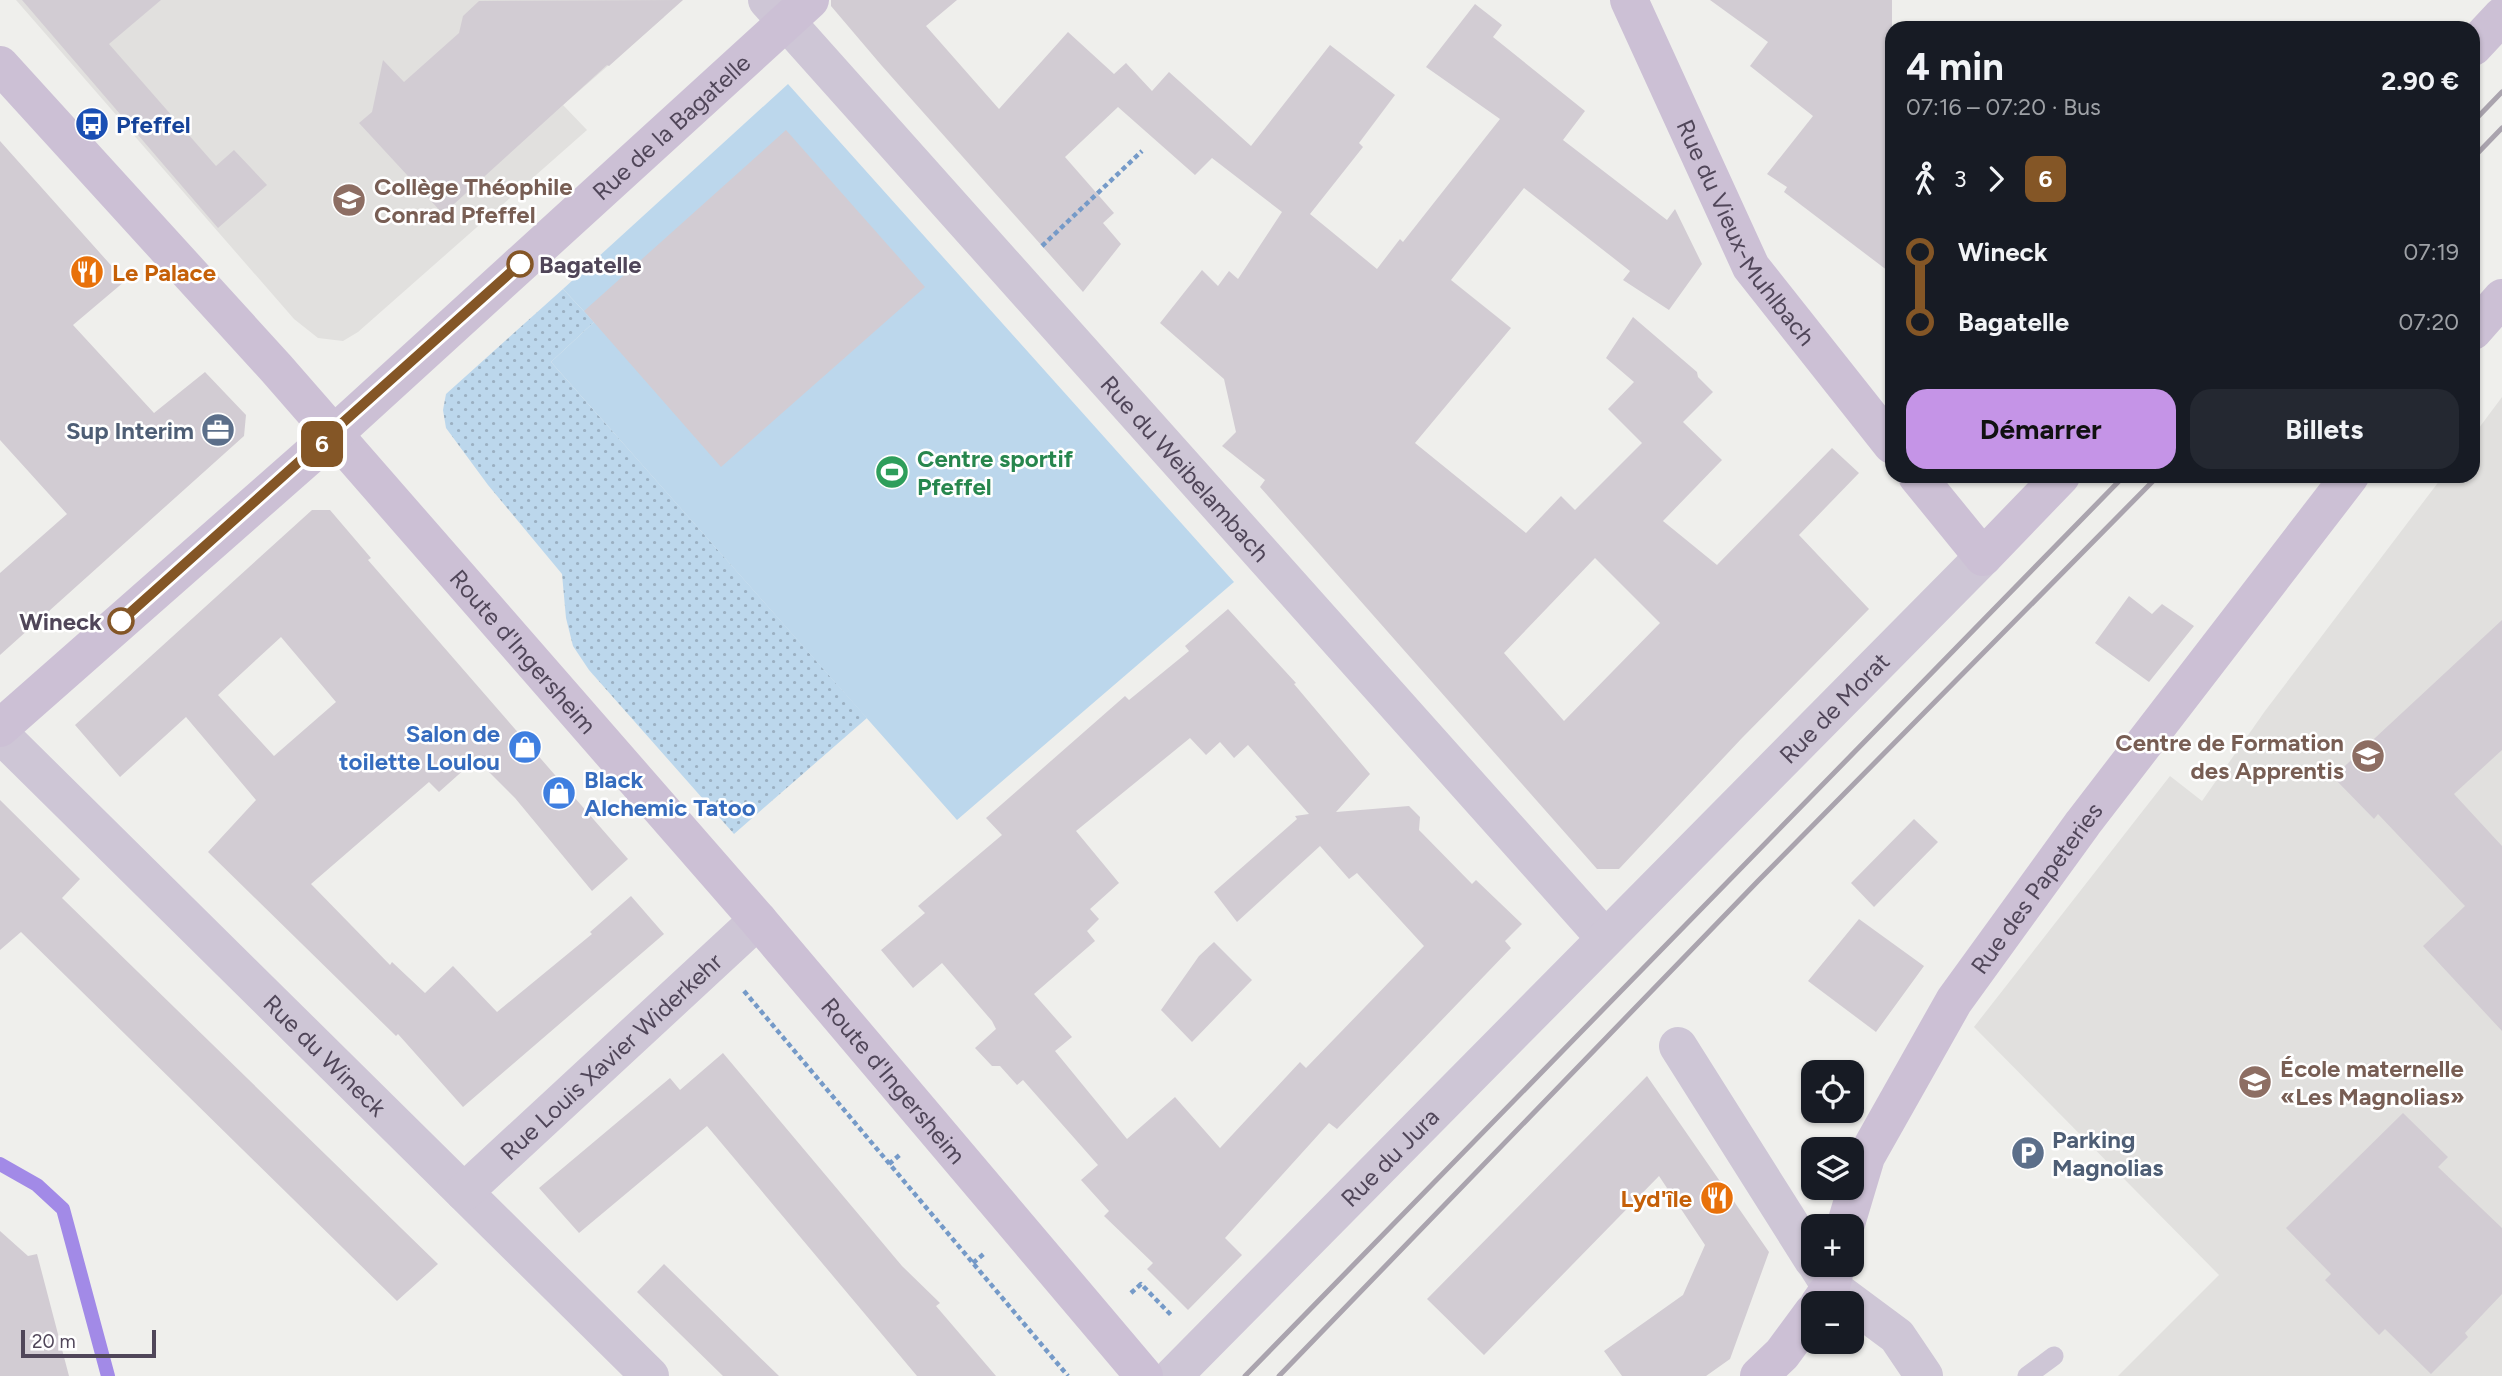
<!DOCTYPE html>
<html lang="fr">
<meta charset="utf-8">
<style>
:root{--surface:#171b24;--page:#242831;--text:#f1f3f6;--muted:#9ea1a6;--accent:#c594e7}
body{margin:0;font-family:Figtree,sans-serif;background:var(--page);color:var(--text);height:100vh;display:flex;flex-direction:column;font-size:26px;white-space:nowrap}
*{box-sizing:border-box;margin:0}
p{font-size:23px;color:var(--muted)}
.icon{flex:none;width:38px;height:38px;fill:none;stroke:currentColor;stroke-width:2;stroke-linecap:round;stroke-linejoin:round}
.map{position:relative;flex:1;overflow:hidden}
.sheet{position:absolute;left:1885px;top:21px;width:595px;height:462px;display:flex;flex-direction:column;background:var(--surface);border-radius:21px;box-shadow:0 2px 5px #0004}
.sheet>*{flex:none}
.badge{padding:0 14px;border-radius:10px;font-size:24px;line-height:46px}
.tools{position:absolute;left:1801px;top:1060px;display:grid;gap:14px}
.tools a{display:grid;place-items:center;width:63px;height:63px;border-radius:14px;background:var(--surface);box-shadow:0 2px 5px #0004;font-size:35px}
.scale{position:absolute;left:21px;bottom:18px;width:135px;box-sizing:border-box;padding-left:7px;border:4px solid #504659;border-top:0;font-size:19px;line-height:24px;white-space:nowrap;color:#504659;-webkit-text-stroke:5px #fff;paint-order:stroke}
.map>.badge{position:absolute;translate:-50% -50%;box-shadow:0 0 0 4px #fff}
.legs{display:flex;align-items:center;gap:10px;height:77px;padding:0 21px;font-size:23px}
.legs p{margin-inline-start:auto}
.headline{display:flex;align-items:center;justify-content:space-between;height:119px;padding:0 21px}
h1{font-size:38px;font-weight:700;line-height:52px}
.button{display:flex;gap:14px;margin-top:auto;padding:14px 21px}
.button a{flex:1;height:80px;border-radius:21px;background:var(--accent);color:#111;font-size:28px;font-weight:700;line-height:80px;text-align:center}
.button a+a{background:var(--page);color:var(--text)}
ul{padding:0 21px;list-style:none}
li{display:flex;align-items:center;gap:24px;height:70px;font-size:26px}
li i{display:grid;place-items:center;width:10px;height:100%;margin:0 9px;background:currentColor}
li i::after{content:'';width:18px;height:18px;margin:-9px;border:5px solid;border-radius:50%;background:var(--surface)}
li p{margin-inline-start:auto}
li:first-child i{background:linear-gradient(#0000 50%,currentColor 0)}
li:last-child i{background:linear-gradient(currentColor 50%,#0000 0)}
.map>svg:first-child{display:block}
.education{fill:#e1e0de}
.grass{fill:url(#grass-dots)}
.pitch{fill:#bcd7ec}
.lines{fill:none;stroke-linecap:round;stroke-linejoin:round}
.stream{stroke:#a28ae7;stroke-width:14}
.building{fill:#d2ccd3;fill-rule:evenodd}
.path{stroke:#759ac8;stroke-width:4.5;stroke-dasharray:5 3.5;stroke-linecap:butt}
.lane{stroke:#cec6d6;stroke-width:19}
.street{stroke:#cec6d6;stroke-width:38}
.secondary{stroke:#ccc0d5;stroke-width:38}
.rail{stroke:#aaa4ae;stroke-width:5}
.line-1-casing{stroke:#fff;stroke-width:16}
.line-1{stroke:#845626;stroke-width:10}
.stop-1-dot{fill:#fff;stroke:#845626;stroke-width:3.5}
.labels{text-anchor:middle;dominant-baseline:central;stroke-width:5;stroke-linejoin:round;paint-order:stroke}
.transit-label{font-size:24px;font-weight:bold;fill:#164399;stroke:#fff;text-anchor:start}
.street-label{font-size:24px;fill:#504659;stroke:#fff}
.education-label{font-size:24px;font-weight:bold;fill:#785e54;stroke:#fff;text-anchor:start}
.stop-label{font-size:24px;font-weight:bold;fill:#504659;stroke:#fff;text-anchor:start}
.food-label{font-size:24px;font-weight:bold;fill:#c56008;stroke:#fff;text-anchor:start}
.service-label{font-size:24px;font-weight:bold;fill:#4e5e75;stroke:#fff;text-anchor:end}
.leisure-label{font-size:24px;font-weight:bold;fill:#27864d;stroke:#fff;text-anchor:start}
.shop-label{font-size:24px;font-weight:bold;fill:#366cbe;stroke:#fff;text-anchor:end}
</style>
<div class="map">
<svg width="2502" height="1376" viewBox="0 0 2502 1376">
<defs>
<pattern id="grass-dots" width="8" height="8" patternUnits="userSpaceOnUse" patternTransform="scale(1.75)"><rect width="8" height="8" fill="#bcd7ec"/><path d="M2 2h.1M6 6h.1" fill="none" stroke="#9bb0c2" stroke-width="1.8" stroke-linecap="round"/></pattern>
</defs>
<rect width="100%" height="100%" fill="#efefec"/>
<path class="education" d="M16,0H679L663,15L664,17L563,105L587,130L358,332L343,341L318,338L294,319Z
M2502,397V1376H2118L2219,1275L1974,1027L2170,776L2202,801L2265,711L2443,476H2473V436Z"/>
<path class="grass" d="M563,289L594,322L551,362L867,718L734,834L589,670L573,646L566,618L562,574L488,485L446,428L443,410L446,394Z"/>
<path class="pitch" d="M788,84L1234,582L957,820L551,362L594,322L563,289Z"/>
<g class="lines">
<path class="stream" d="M0,1164L37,1185L63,1209L108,1376"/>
</g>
<path class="building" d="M22,0H161L109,44L216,166L234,150L267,185L218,228Z
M683,0L609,66L607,65L443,214L359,123L372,112L383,60L404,82L459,33L463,16L479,1Z
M831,0H957L926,26L999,109L1068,32L1114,74L1126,63L1152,91L1169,72L1251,146L1330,45L1395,95L1359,143L1363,147L1310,214L1377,269L1400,239L1403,242L1500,119L1426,67L1475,4L1502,25L1493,37L1585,111L1563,140L1667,220L1675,209L1702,264L1669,310L1623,280L1630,271L1524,188L1451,280L1511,328L1415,443L1526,533L1561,496L1575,510L1642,443L1608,409L1634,382L1606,358L1633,317L1697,372L1698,377L1713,392L1683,422L1722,460L1663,521L1717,565L1832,448L1859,473L1799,535L1869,609L1742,738L1619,869H1597L1260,487L1265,480L1222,446L1236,432L1224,379L1160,323L1202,270L1218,286L1229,271L1238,279L1282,212L1212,158L1195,175L1118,107L1065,157L1114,213L1103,223L1121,244L1083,292L882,66L831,6ZM1595,558L1660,623L1564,721L1504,653Z
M1710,0H1892V274L1784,192L1787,187L1767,174L1813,116L1750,66L1768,42Z
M786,130L925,287L721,467L584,311Z
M0,141L125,281L73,325L154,413L205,372L246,415L244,436L0,655V573L67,514L0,440Z
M312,510H330L371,558L368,560L628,859L592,891L515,798L476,759L439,792L429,782L311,884L390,965L392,962L425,993L453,966L497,1012L592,934L590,932L631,896L664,934L463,1107L398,1034L396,1036L208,852L256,800L186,717L120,777L75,725ZM281,637L336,702L274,756L218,695Z
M2129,596L2152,614L2162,604L2194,626L2149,682L2095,643Z
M1228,609L1296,683L1294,684L1370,774L1336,812L1409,806L1420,817L1419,830L1472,884L1476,880L1522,924L1505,941L1511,948L1337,1129L1329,1123L1225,1238L1242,1255L1188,1310L1147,1269L1153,1263L1104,1216L1109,1211L1081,1180L1098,1165L1023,1080L1017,1085L1000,1066H992L975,1048L996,1029L992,1021L942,963L913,988L881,950L925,913L918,906L1002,835L986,818L1125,696L1129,700L1189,651L1185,646ZM1190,738L1206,755L1220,742L1234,758L1248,745L1309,814L1295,816L1297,819L1214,892L1237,922L1320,846L1349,879L1357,873L1424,946L1306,1068L1300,1062L1220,1148L1175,1097L1127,1139L1055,1051L1072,1037L1034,994L1095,941L1087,931L1099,919L1090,909L1119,883L1076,831Z
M2502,620V750L2454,794L2502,846V1031L2423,946L2465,906L2378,814L2374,819L2333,777Z
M0,800L80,879L62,898L438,1264L397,1301L21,932L0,950Z
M1914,819L1938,842L1874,907L1851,883Z
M1859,919L1924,966L1876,1032L1808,981Z
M1214,942L1252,980L1192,1042L1161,1010L1199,956Z
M723,1053L902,1266L940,1303L936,1306L996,1376H917L707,1126L579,1233L539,1188L670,1078L680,1090Z
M1647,1076L1769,1252L1730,1359L1706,1376H1622L1604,1351L1683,1295L1705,1245L1659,1176L1484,1355L1427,1299Z
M2403,1113L2448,1157L2438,1167L2502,1228V1294L2465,1333L2468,1337L2431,1374L2385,1329L2379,1335L2325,1280L2331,1274L2286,1228Z
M0,1231L28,1256L37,1254L69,1376H0Z
M664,1264L779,1376H723L637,1292Z"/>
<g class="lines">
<path class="path" d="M1042,246L1142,151
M744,991L1068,1376
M889,1164L902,1153
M973,1263L986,1252
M1131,1293L1141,1284L1172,1316"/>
<path class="lane" d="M2027,1376L2054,1356"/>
<g class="street">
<path id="s1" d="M767,0L1605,938"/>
<path id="s2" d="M0,734L650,1376"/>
<path d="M1678,1046L1813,1260"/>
<path id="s3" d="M464,1192L758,920"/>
<path d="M1817,1265L1831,1287L1897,1336L1924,1376"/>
<path id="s4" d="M1173,1376L1983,557"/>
</g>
<g class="secondary">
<path id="s5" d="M1629,0L1751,267L1892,445"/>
<path d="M2473,47L2502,16"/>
<path id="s6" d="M0,65L276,368L758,920L1144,1376"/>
<path d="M2473,331L2502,298"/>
<path d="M1917,476L1983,557L2061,476"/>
<path id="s7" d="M0,728L333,435L810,0"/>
<path id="s8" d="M1845,1227L1866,1157L1954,1001L2083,823L2350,476"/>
<path d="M1819,1304L1831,1287L1836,1265"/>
<path d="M1759,1376L1782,1354L1813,1312"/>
</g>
<path class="rail" d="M2473,122L2502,92
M2473,158L2502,128
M1245,1376L2124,476
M1279,1376L1758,881L2158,476"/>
</g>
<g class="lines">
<g class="line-1-casing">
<path id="line-1" d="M121,621L520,264"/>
</g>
<use href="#line-1" class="line-1"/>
</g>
<defs>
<g id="bus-disc" transform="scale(1.75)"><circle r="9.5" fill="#1a4fb4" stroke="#fff"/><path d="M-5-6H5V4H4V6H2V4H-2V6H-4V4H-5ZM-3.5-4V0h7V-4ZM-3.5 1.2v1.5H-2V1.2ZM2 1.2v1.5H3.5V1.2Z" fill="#fff"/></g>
<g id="school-disc" transform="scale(1.75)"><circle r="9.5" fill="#8d6e63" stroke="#fff"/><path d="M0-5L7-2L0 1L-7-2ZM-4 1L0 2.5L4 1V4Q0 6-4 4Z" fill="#fff"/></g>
<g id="restaurant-disc" transform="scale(1.75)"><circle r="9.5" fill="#e8710a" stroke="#fff"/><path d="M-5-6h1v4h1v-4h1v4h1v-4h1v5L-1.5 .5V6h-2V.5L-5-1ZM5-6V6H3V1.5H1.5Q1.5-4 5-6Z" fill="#fff"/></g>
<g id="office-disc" transform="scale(1.75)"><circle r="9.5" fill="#5c6f8a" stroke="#fff"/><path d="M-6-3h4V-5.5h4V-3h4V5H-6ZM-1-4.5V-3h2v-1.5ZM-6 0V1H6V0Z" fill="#fff"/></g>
<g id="stadium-disc" transform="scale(1.75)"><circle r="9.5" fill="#2e9e5b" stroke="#fff"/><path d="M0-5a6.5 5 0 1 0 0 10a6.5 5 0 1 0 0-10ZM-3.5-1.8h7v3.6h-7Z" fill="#fff"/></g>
<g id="shop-disc" transform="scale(1.75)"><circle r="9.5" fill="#3f7fe0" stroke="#fff"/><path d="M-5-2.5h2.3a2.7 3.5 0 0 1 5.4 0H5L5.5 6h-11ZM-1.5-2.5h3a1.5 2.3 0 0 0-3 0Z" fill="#fff"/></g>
<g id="parking-disc" transform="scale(1.75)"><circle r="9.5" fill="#5c6f8a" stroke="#fff"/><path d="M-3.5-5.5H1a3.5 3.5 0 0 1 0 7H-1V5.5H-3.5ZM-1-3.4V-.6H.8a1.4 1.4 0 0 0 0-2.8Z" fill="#fff"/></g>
</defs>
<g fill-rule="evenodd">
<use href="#bus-disc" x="92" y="124"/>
<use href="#school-disc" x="349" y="200"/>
<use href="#restaurant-disc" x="87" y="272"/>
<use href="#office-disc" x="218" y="430"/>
<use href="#stadium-disc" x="892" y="472"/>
<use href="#shop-disc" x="525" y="747"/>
<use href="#school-disc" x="2368" y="756"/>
<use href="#shop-disc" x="559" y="793"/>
<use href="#school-disc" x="2255" y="1082"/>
<use href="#parking-disc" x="2028" y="1153"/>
<use href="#restaurant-disc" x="1717" y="1198"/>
</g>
<g class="stop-1-dot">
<circle cx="520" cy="264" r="12"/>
<circle cx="121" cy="621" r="12"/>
</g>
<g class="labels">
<g class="transit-label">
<text x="116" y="124">Pfeffel</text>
</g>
<g class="street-label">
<text stroke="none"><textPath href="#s7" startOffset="901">Rue de la Bagatelle</textPath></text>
<text stroke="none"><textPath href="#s5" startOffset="261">Rue du Vieux-Muhlbach</textPath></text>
<text stroke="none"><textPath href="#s1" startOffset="628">Rue du Weibelambach</textPath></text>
<text stroke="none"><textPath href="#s6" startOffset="786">Route d'Ingersheim</textPath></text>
<text stroke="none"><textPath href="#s4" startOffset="940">Rue de Morat</textPath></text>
<text stroke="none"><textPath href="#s8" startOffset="392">Rue des Papeteries</textPath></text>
<text stroke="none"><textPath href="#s2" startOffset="457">Rue du Wineck</textPath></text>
<text stroke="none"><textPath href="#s3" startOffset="200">Rue Louis Xavier Widerkehr</textPath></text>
<text stroke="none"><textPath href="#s6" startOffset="1353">Route d'Ingersheim</textPath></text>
<text stroke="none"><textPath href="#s4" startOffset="308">Rue du Jura</textPath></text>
</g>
<g class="education-label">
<text x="374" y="186">Collège Théophile<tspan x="374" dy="28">Conrad Pfeffel</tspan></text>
<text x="2344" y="742" text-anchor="end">Centre de Formation<tspan x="2344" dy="28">des Apprentis</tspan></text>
<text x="2280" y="1068">École maternelle<tspan x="2280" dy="28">«Les Magnolias»</tspan></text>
</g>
<g class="stop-label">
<text x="539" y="264">Bagatelle</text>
<text x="102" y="621" text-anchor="end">Wineck</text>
</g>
<g class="food-label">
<text x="112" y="272">Le Palace</text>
<text x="1692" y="1198" text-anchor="end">Lyd'île</text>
</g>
<g class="service-label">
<text x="194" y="430">Sup Interim</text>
<text x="2052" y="1139" text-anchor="start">Parking<tspan x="2052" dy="28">Magnolias</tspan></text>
</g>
<g class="leisure-label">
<text x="917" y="458">Centre sportif<tspan x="917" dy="28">Pfeffel</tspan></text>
</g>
<g class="shop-label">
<text x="500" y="733">Salon de<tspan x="500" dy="28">toilette Loulou</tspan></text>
<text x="584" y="779" text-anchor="start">Black<tspan x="584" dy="28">Alchemic Tatoo</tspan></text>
</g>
</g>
</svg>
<div class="tools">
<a><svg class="icon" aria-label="locate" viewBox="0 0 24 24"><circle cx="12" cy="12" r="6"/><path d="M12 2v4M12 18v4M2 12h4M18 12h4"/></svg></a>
<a><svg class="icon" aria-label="layers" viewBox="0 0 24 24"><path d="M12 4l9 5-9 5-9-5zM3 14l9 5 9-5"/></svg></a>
<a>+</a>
<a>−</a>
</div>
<div class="scale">20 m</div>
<b class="badge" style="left:322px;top:444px;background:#845626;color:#fff">6</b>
<section class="sheet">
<div class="headline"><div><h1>4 min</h1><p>07:16 – 07:20 · Bus</p></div><b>2.90 €</b></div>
<div class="legs"><svg class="icon" aria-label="walk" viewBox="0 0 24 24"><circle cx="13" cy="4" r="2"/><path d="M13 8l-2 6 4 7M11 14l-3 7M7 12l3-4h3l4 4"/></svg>3<svg class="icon" aria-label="forward" viewBox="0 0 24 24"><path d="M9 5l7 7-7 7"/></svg><b class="badge" style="background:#845626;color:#fff">6</b></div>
<ul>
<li><i style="color:#845626"></i><b>Wineck</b><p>07:19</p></li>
<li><i style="color:#845626"></i><b>Bagatelle</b><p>07:20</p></li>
</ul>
<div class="button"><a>Démarrer</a><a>Billets</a></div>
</section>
</div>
